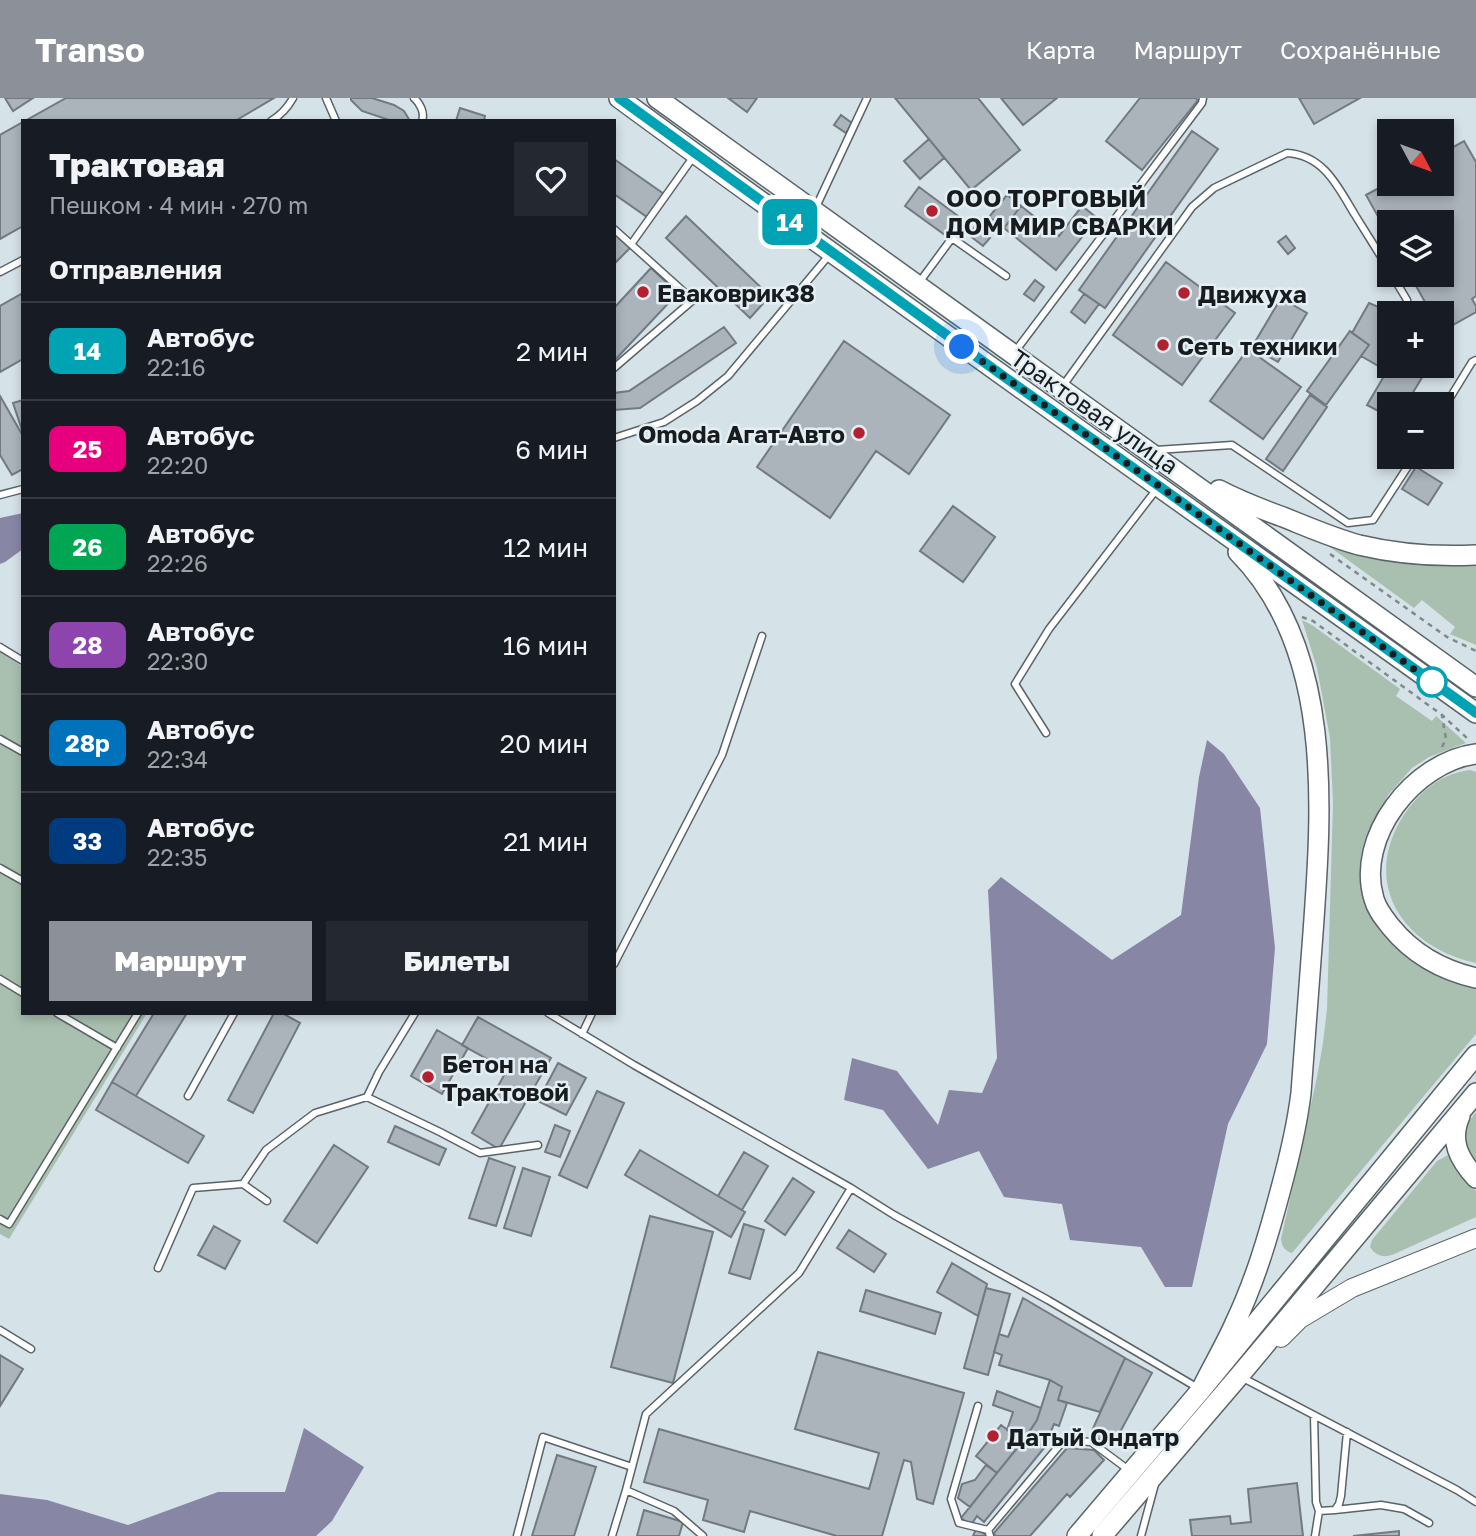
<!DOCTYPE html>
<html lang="ru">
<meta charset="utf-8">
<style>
:root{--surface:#171b24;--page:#242831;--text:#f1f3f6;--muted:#9ea1a6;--line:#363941;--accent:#8c9099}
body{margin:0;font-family:"Golos Text",sans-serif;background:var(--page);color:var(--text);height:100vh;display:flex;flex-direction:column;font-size:26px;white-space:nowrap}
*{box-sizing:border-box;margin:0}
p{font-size:23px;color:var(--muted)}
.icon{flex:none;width:38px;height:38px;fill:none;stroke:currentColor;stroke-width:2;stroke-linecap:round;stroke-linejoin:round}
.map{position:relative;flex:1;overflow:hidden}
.details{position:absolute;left:21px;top:21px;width:595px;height:896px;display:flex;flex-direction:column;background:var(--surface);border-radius:0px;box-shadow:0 4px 10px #0003}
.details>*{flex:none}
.badge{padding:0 14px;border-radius:10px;font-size:24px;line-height:46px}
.needle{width:46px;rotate:131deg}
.controls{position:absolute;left:1377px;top:21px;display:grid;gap:14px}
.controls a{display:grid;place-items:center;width:77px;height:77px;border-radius:0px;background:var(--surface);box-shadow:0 4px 10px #0003;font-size:35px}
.you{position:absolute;width:35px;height:35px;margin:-18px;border:5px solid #fff;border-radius:50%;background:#1a73e8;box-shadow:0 0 0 10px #1a73e833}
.map>.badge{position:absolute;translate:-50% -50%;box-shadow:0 0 0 4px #fff}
h2{padding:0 28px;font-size:26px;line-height:63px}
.round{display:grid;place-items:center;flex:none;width:74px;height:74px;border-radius:0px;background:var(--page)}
.overview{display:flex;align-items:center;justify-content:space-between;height:119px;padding:0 28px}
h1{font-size:33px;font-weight:800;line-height:52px}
.cta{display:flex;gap:14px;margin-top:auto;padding:14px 28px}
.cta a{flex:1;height:80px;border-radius:0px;background:var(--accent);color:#fff;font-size:28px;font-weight:800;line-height:80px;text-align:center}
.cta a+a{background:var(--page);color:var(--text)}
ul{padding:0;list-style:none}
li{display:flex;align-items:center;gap:21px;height:98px;padding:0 28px;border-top:2px solid var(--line)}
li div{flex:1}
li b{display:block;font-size:26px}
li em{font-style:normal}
li .badge{min-width:77px;font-weight:700;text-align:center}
header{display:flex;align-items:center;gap:42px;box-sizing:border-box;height:98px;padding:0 35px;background:var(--accent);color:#fff}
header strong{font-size:33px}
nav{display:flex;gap:38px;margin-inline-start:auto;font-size:24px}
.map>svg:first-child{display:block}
.green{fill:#a9c0b0}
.water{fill:#8786a5}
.building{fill:#abb3bb;stroke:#727981;stroke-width:2}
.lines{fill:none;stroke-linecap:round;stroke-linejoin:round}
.service-casing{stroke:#596468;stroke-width:9}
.secondary-casing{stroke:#596468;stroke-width:20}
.primary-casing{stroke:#596468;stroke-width:22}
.path{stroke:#80898c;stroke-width:2.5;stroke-dasharray:5 5;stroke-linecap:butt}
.service{stroke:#fff;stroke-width:6}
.secondary{stroke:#fff;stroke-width:18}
.primary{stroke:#fff;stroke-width:19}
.line-casing{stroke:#fff;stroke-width:16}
.line{stroke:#00a3b4;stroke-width:10}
.walk{stroke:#181c1e;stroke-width:7;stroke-dasharray:0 12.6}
.poi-dot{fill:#b3212e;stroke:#e3eff4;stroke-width:2.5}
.stop-dot{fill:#fff;stroke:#00a3b4;stroke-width:3.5}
.labels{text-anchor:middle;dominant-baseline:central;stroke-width:5;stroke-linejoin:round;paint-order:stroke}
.poi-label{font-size:24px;font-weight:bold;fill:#181c1e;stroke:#e3eff4;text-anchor:start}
.street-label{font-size:24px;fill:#181c1e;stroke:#e3eff4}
</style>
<header>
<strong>Transo</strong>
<nav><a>Карта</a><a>Маршрут</a><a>Сохранённые</a></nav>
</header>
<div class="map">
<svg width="1476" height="1438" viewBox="0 0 1476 1438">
<rect width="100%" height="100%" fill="#d5e2e7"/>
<path class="green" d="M1323,444C1376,467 1420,465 1476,464V547L1450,536L1455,529L1422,502L1414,510Z
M1302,522L1312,527L1400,591L1396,598L1432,623L1436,618L1466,645L1429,659L1412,670L1388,697L1369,736L1365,751L1367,799L1450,880L1476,891V936L1292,1155C1285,1153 1282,1149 1281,1141L1317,979L1323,945L1327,911L1329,843L1333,705L1330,640L1317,570Z
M0,550L23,570V915H147L9,1141L0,1136Z
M1470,672L1476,674V865C1399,848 1358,780 1408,711C1424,690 1444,675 1470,672Z
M1476,1014V1069C1462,1047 1459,1035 1476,1014Z
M1448,1057H1450L1464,1080L1476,1093V1119L1392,1157C1382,1160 1375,1157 1370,1149L1372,1142L1437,1063Z"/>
<path class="water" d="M23,415V451L5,464L0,466V420Z
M1207,642L1224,656L1260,710L1275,850L1267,946L1228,1026L1192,1189H1165L1141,1149L1070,1142L1062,1106L1004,1099L979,1053L928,1071L883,1012L844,1002L852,960L897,973L938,1027L949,992L982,995L997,960L988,792L1001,779L1112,862L1181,817L1199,679Z
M304,1330L364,1369L332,1423L316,1438H0V1396L47,1402L128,1427L218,1394H285Z"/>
<path class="building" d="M5,0H33L13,13Z
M66,0H274L235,23H25Z
M351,0H372L394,7L404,13L410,23H392L362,13L351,2Z
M728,0H757L747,14Z
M895,0H978L1020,52L971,92Z
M1001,0H1057L1023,27Z
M1140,0H1195L1198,2L1142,72L1106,43Z
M1299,0H1360L1314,26Z
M460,10L485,18L484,23H456Z
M841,17L852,25L846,35L834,27Z
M23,24V128L0,141V37Z
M1192,33L1218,51L1105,210L1079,192Z
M929,41L944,60L920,81L904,63Z
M1464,43L1476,64V198L1472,201L1476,208V214L1442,233V215H1431L1410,177H1442V124H1390V140L1366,97L1390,84V86H1442V55Z
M614,61L664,96L647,119L614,96Z
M919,89L958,118L945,137L905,108Z
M1007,97L1021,108L1004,130L989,119Z
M1021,108L1059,138L1082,108L1097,120L1056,172L1004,130Z
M686,118L770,198L750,220L666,140Z
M975,129L990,140L983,148L969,137Z
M614,135L630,150L614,166Z
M1286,138L1295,150L1288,156L1278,144Z
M1166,164L1235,215L1182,287L1113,237Z
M651,170L678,195L614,263V210Z
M1035,182L1044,189L1034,203L1024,196Z
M23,195V261L0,274V208Z
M1084,196L1099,206L1085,225L1071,214Z
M1281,200L1307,215L1278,264L1252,249Z
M1369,205L1392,215H1390V268H1429L1406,306H1390V319L1367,307L1387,273L1361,258L1369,247L1352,235Z
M724,229L736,245L640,310L614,312V295L629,293Z
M1350,233L1369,247L1326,307L1307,293Z
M844,243L950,317L909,376L876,353L830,420L757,369Z
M1248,251L1301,289L1263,341L1210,303Z
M1310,297L1327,309L1283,373L1266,361Z
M0,298L23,338V371L12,377L0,357Z
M23,302V332H22L13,305Z
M1416,369L1442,385L1428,407L1402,391Z
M953,408L995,439L963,484L920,453Z
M154,915H187L136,998L112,984Z
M274,915H282L300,925L253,1015L228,1002Z
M478,919L551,960L499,1051L472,1035L507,972L462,947Z
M437,932L468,950L442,996L411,978Z
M558,965L586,980L566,1017L538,1003Z
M112,984L204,1038L188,1065L96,1012Z
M597,993L624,1005L587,1090L559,1077Z
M555,1027L570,1033L560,1059L545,1054Z
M395,1028L446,1051L439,1067L388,1044Z
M334,1047L368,1069L317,1145L284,1123Z
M640,1052L745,1114L731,1139L625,1077Z
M744,1054L768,1068L742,1112L718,1098Z
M489,1060L515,1069L496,1128L469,1120Z
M523,1070L550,1079L531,1138L504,1130Z
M793,1080L814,1094L785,1137L765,1123Z
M650,1118L713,1134L673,1285L611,1269Z
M744,1126L764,1132L750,1181L729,1175Z
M214,1128L240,1143L225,1171L198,1157Z
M849,1132L886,1156L874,1174L837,1150Z
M952,1165L987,1186L978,1218L937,1194Z
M986,1190L1010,1196L988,1277L964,1270Z
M866,1192L941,1215L935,1236L860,1213Z
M1023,1200L1125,1260L1100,1314L1058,1302L1062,1289L1050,1282L999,1267L1002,1257L994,1254L999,1236L1008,1239Z
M818,1254L964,1295L933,1406L917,1401L911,1364L904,1362L882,1438H837L750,1413L744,1434L703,1422L708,1402L644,1384L659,1331L869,1391L879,1355L795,1331Z
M0,1257L23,1271L0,1308Z
M1125,1260L1152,1275L1112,1349L1090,1337Z
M1050,1282L1062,1289L1058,1302L1067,1305L1059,1328L1054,1326L1044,1350L1028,1336L1037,1322Z
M997,1293L1041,1310L1037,1322L1023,1343L1007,1332L1013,1314L993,1307Z
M1001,1327L1023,1343L997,1375L976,1358Z
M1028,1336L1044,1350L984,1424L977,1418L971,1427L961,1420Z
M1067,1350L1094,1352L1104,1362L1070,1399L1067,1396L1030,1438H995L994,1435Z
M557,1357L596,1369L574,1438H532Z
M986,1367L997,1375L970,1409L958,1400L962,1386L975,1382Z
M1297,1385L1303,1438H1192L1190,1422L1230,1418L1231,1426L1251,1424L1248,1391Z
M644,1412L683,1424L679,1438H637Z
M976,1431L987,1437V1438H973Z
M1399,1433V1438H1353Z"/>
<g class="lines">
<g class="service-casing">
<path id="service" d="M326,0L336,23
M414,0C420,5 425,15 422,23
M271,23C281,17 288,9 293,0
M816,109L867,0
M614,131L693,202L614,270
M632,145L694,58
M0,174L23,162
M1392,177L1407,202
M918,186L952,140L1006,178
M1014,255L1202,5L1203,0
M1062,289L1192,109L1214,90L1287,55C1324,57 1338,89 1355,117C1367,136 1378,154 1390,173
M1442,313L1472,264L1476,262
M614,340L664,324L697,303L728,278L830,156
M1156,352L1232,347L1348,425L1373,422L1414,359
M0,397L23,391
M0,549L23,563
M1046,635L1015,586L1049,531L1156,392
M0,641L23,654
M0,770L23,783
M614,866L722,657L762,538
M0,881L23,895
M57,915L117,950
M415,915L379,974L367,999L440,1034L480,1055L538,1047
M548,915L634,967L851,1090L894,1117L1048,1202L1198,1290
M582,936L592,915
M188,998L234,915
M267,1103L243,1086L266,1052L315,1015L367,999
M0,1121L9,1126L138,915
M158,1170L193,1090L243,1086
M0,1232L31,1251
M1243,1280L1457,1392L1476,1404
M978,1308L951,1401L959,1425L988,1432
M1314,1317L1316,1404L1319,1413L1315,1438
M1335,1412L1381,1407L1404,1411L1429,1425
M1319,1413L1335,1412L1339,1406L1341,1398L1347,1334
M517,1438L543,1339L632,1369
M612,1438L626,1392
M703,1438L674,1413L626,1392L646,1316L799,1175L851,1090
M990,1438L988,1432L1064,1342L1091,1344L1130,1373
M1141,1438L1155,1386"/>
</g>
<g class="secondary-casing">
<path id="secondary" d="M1281,1240L1300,1221L1352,1190L1476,1140"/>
</g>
<g class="primary-casing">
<path id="primary" d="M619,0C902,208 1190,410 1476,615
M657,0L1476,589
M1219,392C1240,403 1261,411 1283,419C1308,429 1333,440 1359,447C1397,456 1437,459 1476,457
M1476,656C1414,664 1355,739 1374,801C1377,812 1384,820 1391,829C1413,856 1441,872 1476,880
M1460,1018C1449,1043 1459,1061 1476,1080
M1201,1292C1212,1269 1225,1248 1235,1225C1255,1183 1268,1139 1280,1094C1289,1061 1297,1028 1301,995C1305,941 1309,888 1313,835C1322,710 1334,551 1238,454
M1077,1438L1201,1292L1476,957
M1102,1438L1239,1278L1476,995"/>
</g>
<path class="path" d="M1330,456L1447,539L1476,553
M1302,519L1313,523L1442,617L1468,641
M1442,649L1446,641L1442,618"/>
<use href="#service" class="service"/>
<use href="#secondary" class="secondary"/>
<use href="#primary" class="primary"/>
</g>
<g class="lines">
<g class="line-casing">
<path id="line" d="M619,0L1006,280L1159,388L1476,615"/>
</g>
<use href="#line" class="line"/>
<path class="walk" d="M962,249L1159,388L1432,584"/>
</g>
<g class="poi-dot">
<circle cx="932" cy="113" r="7"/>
<circle cx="643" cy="194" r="7"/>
<circle cx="1184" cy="195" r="7"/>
<circle cx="1163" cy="247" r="7"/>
<circle cx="859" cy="335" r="7"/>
<circle cx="428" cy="979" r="7"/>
<circle cx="993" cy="1338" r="7"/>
</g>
<circle class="stop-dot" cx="1432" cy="584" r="14"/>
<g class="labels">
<g class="poi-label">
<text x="946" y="99">ООО ТОРГОВЫЙ<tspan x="946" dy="28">ДОМ МИР СВАРКИ</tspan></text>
<text x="657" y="194">Еваковрик38</text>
<text x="1198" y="195">Движуха</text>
<text x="1177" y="247">Сеть техники</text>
<text x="845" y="335" text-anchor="end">Omoda Агат-Авто</text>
<text x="442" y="965">Бетон на<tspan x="442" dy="28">Трактовой</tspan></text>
<text x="1007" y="1338">Датый Ондатр</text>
</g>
<g class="street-label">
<text transform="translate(1095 313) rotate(35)">Трактовая улица</text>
</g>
</g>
</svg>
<div class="controls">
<a><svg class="needle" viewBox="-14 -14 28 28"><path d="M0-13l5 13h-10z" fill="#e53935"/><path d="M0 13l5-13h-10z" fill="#9ea1a6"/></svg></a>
<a><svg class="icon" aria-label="layers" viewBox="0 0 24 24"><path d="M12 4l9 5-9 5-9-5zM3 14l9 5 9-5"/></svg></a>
<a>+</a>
<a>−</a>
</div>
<div class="you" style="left:962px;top:249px"></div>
<b class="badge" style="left:790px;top:124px;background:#00a3b4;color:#fff">14</b>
<section class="details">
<div class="overview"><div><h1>Трактовая</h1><p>Пешком · 4 мин · 270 m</p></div><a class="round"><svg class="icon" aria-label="heart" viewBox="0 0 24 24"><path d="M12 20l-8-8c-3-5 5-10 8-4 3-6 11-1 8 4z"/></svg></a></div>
<h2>Отправления</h2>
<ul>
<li><span class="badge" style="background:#00a3b4;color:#fff">14</span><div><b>Автобус</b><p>22:16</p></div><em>2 мин</em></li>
<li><span class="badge" style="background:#e6007e;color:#fff">25</span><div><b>Автобус</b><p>22:20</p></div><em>6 мин</em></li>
<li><span class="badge" style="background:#00a651;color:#fff">26</span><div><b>Автобус</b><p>22:26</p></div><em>12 мин</em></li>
<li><span class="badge" style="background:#8e44ad;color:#fff">28</span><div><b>Автобус</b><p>22:30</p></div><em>16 мин</em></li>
<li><span class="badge" style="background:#0072bc;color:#fff">28р</span><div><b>Автобус</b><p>22:34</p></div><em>20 мин</em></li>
<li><span class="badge" style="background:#003b80;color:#fff">33</span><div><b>Автобус</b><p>22:35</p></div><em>21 мин</em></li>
</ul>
<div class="cta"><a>Маршрут</a><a>Билеты</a></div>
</section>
</div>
